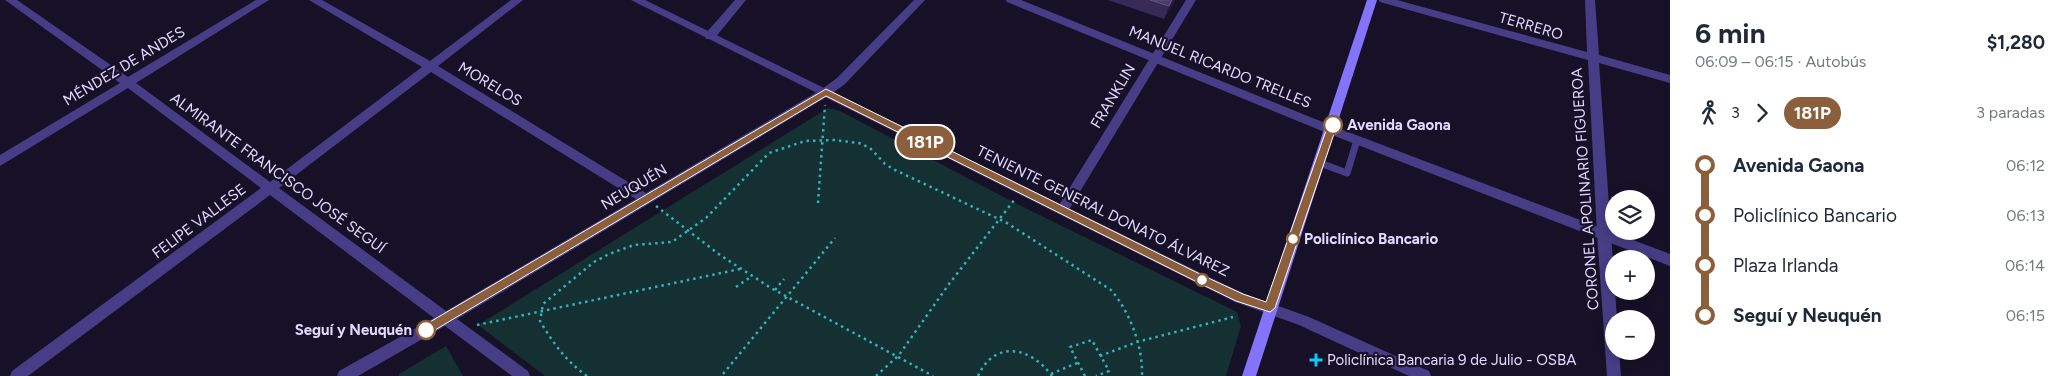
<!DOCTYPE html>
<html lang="es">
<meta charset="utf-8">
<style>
:root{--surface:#fff;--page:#f2f2f3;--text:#1f2937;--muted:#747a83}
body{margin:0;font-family:Figtree,sans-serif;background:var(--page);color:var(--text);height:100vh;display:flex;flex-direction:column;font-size:19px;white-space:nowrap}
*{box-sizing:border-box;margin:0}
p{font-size:16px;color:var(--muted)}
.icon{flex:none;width:28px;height:28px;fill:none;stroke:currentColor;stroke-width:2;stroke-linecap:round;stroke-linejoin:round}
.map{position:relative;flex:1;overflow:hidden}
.side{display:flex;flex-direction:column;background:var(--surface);width:400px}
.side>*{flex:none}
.badge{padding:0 10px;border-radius:16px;font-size:18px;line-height:32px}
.controls{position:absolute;left:1605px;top:190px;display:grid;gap:10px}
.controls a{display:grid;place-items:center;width:50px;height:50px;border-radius:50%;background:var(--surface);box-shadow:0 2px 12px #0003;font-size:25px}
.map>.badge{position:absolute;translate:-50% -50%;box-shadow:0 0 0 2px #fff}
.legs{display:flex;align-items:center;gap:8px;height:55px;padding:0 25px;font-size:16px}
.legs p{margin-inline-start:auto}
.summary{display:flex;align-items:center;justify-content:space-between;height:85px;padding:0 25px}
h1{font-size:28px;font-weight:700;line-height:38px}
ul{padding:0 25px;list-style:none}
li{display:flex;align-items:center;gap:18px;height:50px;font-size:19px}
li i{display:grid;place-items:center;width:8px;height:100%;margin:0 6px;background:currentColor}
li i::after{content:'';width:12px;height:12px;margin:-6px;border:4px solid;border-radius:50%;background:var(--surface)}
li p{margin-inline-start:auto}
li:first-child i{background:linear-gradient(#0000 50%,currentColor 0)}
li:last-child i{background:linear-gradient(currentColor 50%,#0000 0)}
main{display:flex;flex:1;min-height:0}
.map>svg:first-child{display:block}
.green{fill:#143032}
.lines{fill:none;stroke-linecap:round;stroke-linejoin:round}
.path{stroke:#34b2b7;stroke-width:2.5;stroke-dasharray:2.5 4;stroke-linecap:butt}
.service{stroke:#473d86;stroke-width:7}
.minor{fill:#473d86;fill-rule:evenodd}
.tertiary{fill:#473d86;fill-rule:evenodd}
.secondary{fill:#8473fb;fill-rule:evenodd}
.wall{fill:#372a56}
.shaded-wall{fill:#22183c}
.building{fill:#493d68;stroke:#61557f}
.line-1{fill:#8b5e3c;stroke:#fff}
.stop-1-dot{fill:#fff;stroke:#8b5e3c;stroke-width:2.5}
.poi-dot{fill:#0bc9f8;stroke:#171128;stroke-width:2}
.labels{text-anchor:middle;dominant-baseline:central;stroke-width:4.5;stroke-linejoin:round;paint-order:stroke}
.street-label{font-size:15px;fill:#e1d9fe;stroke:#171128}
.stop-label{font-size:15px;font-weight:bold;fill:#e1d9fe;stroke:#171128;text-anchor:start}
.poi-label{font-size:15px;fill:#e1d9fe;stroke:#171128;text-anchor:start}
</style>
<main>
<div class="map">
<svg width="1670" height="376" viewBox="0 0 1670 376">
<rect width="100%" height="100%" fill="#171128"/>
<path class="green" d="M828,108L840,111L1013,202L1237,312L1241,326L1226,376H545L478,325Z
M446,346L463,376H399V374Z"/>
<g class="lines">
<path class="path" d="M818,203L825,105
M656,206L720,255L771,288L933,376
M736,287L752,276
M775,290L784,279
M477,325L740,269
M1100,356L1137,342L1233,317
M723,374L835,238
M1051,374L1077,363
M587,376C566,361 553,343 540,321L543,304L594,262L609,254L634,245L672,242L706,218L769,153L805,141L834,140L859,143L870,148L885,164L895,170L1007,223L1111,290C1130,312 1143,347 1142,376
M876,376L899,355L949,284L1015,199
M978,376C995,339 1031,347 1052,376
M1085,376L1070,347L1092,340L1109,371L1096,376"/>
<path class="service" d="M1320,163L1347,173L1357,140"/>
<path class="minor" d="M5,0H17L128,77L256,0H269L136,83L270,182L422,67L309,0H322L430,61L511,0H523L438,66L646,193L822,89L837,78L914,0H925L845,84L830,95L457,319L528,371L530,376H512L445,326L358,376H337L339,371L434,318L270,195L28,376H10L12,371L261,188L128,88L0,166V155L120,83ZM431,72L636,199L446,311L279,188Z
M735,0H746L714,39H706L705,36L706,33Z
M1186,0H1196L1067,213H1059L1057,209L1059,205Z
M1379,0H1397L1587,52L1585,0H1595L1599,55L1670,75V83L1599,63L1617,319H1614V351H1619L1621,376H1607L1597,234L1588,60L1380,2Z"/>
<path class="tertiary" d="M631,0H645L1207,276L1245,294L1309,317L1429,371L1431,376H1409L1299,325L1235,302Z
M1006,0H1021L1335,127L1670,254V266L1327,133L1007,2Z"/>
<path class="secondary" d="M1367,0H1377L1256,376H1242Z"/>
</g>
<path class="wall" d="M1108,0H1175L1164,19Z"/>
<path class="shaded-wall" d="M1172,0H1175L1164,19L1169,6Z"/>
<path class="building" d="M1150,0H1172L1169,6Z"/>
<path class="line-1" d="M826,89L1206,277L1243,294L1266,302L1328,125L1333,122L1337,125L1275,308L1270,312L1236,301L1199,283L826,96L430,333H423L421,330L423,326Z"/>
<g class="stop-1-dot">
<circle cx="1333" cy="125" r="9"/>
<circle cx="1293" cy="239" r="6"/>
<circle cx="1202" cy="280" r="6"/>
<circle cx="426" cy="330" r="9"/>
</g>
<path class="poi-dot" d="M1313.5 352.5h5v5h5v5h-5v5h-5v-5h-5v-5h5z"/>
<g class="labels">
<g class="street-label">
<text transform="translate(1531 26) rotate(16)">TERRERO</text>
<text transform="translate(124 66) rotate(-31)">MÉNDEZ DE ANDES</text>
<text transform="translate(1220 67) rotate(22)">MANUEL RICARDO TRELLES</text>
<text transform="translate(490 84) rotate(31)">MORELOS</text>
<text transform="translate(1113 96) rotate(-59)">FRANKLIN</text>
<text transform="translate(278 173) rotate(36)">ALMIRANTE FRANCISCO JOSÉ SEGUÍ</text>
<text transform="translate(634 187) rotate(-31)">NEUQUÉN</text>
<text transform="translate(1585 189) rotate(-94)">CORONEL APOLINARIO FIGUEROA</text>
<text transform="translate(1103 211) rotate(26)">TENIENTE GENERAL DONATO ÁLVAREZ</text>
<text transform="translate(199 221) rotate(-37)">FELIPE VALLESE</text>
</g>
<g class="stop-label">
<text x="1347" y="125">Avenida Gaona</text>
<text x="1304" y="239">Policlínico Bancario</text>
<text x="412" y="330" text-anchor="end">Seguí y Neuquén</text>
</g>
<g class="poi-label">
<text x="1327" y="360">Policlínica Bancaria 9 de Julio - OSBA</text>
</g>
</g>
</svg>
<div class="controls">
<a><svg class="icon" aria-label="layers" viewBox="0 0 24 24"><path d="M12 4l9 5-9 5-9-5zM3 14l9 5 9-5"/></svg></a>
<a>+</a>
<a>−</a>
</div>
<b class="badge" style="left:925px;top:142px;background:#8b5e3c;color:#fff">181P</b>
</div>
<section class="side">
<div class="summary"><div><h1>6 min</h1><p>06:09 – 06:15 · Autobús</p></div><b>$1,280</b></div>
<div class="legs"><svg class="icon" aria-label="walk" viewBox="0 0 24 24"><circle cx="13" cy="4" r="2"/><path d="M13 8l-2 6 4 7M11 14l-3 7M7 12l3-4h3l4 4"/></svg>3<svg class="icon" aria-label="forward" viewBox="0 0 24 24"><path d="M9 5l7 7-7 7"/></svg><b class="badge" style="background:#8b5e3c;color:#fff">181P</b><p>3 paradas</p></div>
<ul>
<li><i style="color:#8b5e3c"></i><b>Avenida Gaona</b><p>06:12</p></li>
<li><i style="color:#8b5e3c"></i><span>Policlínico Bancario</span><p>06:13</p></li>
<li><i style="color:#8b5e3c"></i><span>Plaza Irlanda</span><p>06:14</p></li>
<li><i style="color:#8b5e3c"></i><b>Seguí y Neuquén</b><p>06:15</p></li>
</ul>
</section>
</main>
